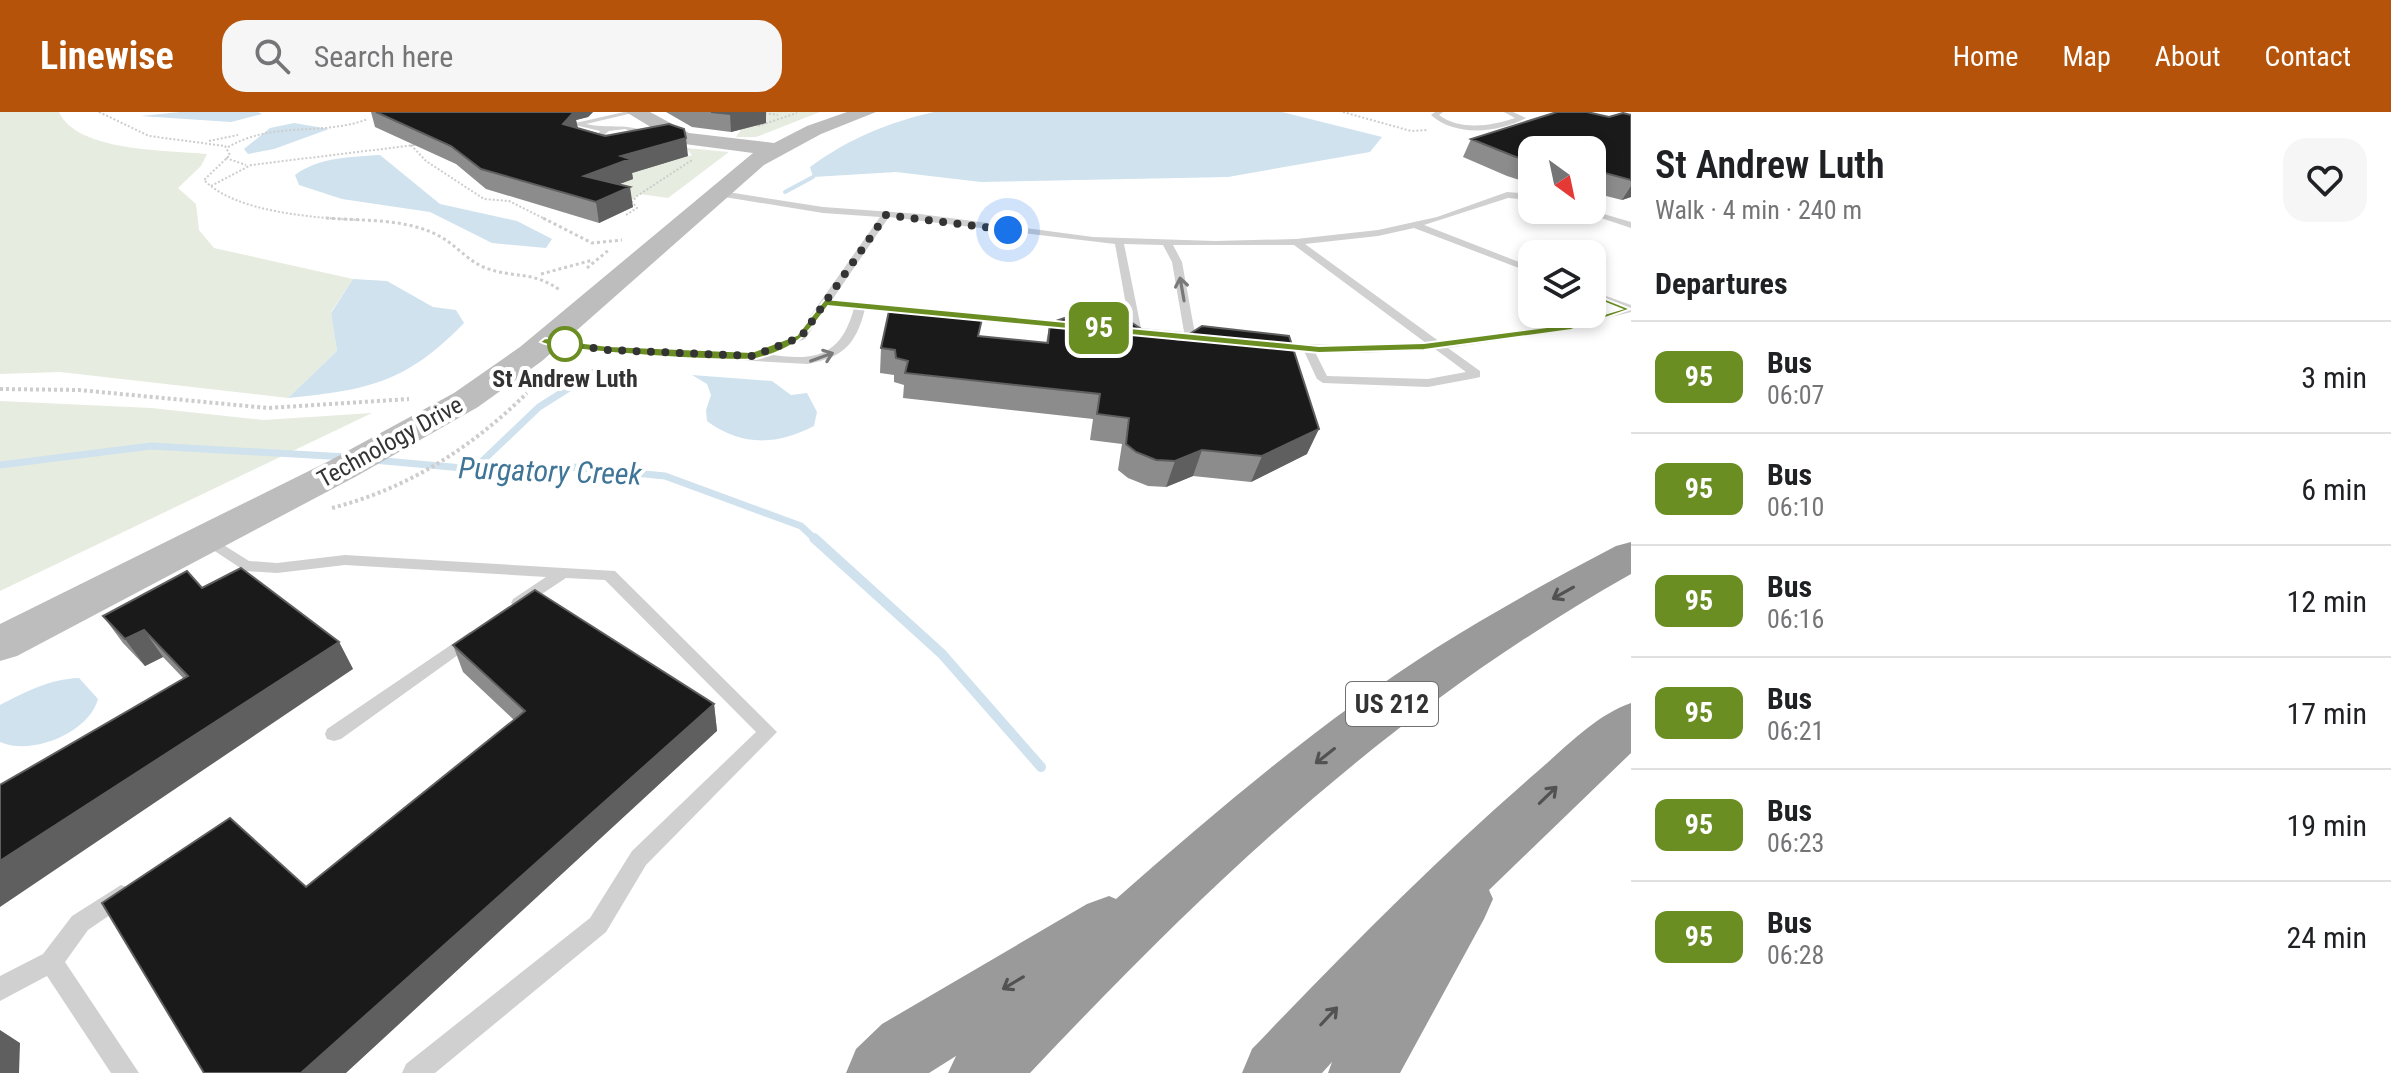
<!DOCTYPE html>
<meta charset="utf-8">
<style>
:root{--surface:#fff;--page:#f6f6f6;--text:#202124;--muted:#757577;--line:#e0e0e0;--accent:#b45309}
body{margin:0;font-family:"Roboto Condensed",sans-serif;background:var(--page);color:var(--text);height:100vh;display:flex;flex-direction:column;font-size:30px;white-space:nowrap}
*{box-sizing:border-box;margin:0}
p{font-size:26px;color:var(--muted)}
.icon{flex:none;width:44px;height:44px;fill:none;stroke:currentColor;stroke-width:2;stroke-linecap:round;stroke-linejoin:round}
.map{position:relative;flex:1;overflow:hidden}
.side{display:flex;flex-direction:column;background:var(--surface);width:760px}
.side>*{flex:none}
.badge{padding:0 16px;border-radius:12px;font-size:28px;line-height:52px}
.needle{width:52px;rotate:147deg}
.buttons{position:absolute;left:1518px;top:24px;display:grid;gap:16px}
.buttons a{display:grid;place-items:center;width:88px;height:88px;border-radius:16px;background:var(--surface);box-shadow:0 4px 12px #0003;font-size:40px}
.you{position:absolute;width:40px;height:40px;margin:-20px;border:6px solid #fff;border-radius:50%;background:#1a73e8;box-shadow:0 0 0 12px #1a73e833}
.map>.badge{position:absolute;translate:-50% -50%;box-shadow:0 0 0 4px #fff}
h2{padding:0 24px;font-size:30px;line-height:72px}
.round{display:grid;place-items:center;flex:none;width:84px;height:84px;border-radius:24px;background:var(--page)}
.headline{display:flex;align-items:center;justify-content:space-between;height:136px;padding:0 24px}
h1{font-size:38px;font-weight:600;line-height:60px}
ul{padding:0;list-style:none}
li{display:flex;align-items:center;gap:24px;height:112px;padding:0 24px;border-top:2px solid var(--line)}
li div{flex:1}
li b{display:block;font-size:30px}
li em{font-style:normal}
li .badge{min-width:88px;font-weight:700;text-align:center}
header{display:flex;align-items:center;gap:48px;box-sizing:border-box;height:112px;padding:0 40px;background:var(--accent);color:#fff}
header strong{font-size:38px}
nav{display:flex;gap:44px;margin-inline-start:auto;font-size:28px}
.search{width:560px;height:72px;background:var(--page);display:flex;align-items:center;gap:20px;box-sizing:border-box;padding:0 28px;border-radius:24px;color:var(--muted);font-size:30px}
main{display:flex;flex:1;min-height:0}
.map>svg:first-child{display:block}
.green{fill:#e6ecdf}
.water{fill:#cfe2ee}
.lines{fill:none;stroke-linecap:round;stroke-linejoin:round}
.stream-far2{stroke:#cfe2ee;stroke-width:4}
.stream-far1{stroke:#cfe2ee;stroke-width:7}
.stream{stroke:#cfe2ee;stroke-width:10}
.path-far2{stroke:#cdcdcd;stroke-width:2;stroke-dasharray:2 2;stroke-linecap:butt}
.path-far1{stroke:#cdcdcd;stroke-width:3;stroke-dasharray:3 3;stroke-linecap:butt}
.path{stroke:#cdcdcd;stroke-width:4;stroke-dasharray:3 3;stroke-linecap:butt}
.lane{fill:#d0d0d0;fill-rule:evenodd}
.secondary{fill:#bdbdbd;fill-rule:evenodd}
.highway{fill:#9a9a9a;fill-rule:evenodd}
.wall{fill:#8c8c8c}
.shaded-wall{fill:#5f5f5f}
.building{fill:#1a1a1a;stroke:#5f5f5f;stroke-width:2}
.oneway{stroke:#7a7a7a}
.oneway2{stroke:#525252}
.line{fill:#6b8e23;stroke:#fff;stroke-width:2}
.walk{stroke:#333;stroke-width:8;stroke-dasharray:0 14.4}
.stop-dot{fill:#fff;stroke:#6b8e23;stroke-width:4}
.labels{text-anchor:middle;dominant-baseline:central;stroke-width:8;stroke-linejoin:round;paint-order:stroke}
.far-stop-label{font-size:24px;font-weight:bold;fill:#333;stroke:#fff}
.far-street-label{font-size:24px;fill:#333;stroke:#fff}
.shield{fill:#fff;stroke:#707070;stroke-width:2}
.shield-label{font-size:26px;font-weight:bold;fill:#333}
.water-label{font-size:30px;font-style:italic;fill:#3f7597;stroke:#fff}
</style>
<header>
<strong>Linewise</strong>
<div class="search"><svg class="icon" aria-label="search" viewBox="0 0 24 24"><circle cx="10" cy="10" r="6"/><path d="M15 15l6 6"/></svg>Search here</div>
<nav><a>Home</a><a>Map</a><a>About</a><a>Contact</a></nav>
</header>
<main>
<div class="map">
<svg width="1631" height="961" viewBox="0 0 1631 961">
<rect width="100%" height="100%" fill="#fff"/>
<path class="green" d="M0,0H59C77,40 167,38 207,42L201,54L178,76L196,92L199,118L214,136L353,167L331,200L337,239L288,286L60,260L0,262Z
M753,0H820L756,25H736Z
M686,36L729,40L668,86L640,82L632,88L607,57L656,49L664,51L692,43Z
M0,289L151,296L264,308L372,301L0,479Z"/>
<path class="water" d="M180,0H258L262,2L231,10L141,4Z
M934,0H1282L1382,25L1370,40L1228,65L981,70L896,60L813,65L810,55C848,27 889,10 934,0Z
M294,11L329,17L274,37L248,42L244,37L270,16Z
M380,43L440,92L517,109L552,127L546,136L492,131L430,100L342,87L299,73L295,63C319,45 351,45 380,43Z
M353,167L387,169L433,195L456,198L464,211C406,271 368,278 288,286L337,239L331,201Z
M692,263L772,269L791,283L807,281L817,300L814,314C777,333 742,335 707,309L706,298L711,283L707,272Z
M79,566L98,587C89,621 31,644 0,630V593C25,580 50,567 79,566Z"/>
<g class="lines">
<path class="stream-far2" d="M785,80L813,65"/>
<path class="stream-far1" d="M373,348L474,357L573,355L665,364L801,414L816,428
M0,353L151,334L347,345
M474,357L539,295L596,259"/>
<path class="stream" d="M814,426L942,542L1041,655"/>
<path class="path-far2" d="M99,0L149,24L225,34L230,43L204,68C236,101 317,106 360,108
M757,0L778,3
M1343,0L1411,19L1428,18
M758,14L797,1
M209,29L238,23
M411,33L426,49L484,87L509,89L547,108
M228,35C276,8 320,25 368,7
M226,46L246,53
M211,74L251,53L415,33
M626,103L637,96L632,90L637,84L692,48"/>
<path class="path-far1" d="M326,106C363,109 408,106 441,125C457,134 469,150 486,156C515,167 533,158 561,179
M543,106L592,131L622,128
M587,156L610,137
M541,162L593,148"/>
<path class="path" d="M0,277L79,278L268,296L409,287
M332,396C409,376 471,336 527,281"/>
<path class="lane" d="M624,0H637L586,12C609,17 621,11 645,19V23L623,30L596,25L600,19L571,12ZM625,17L635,21L622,26L605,22L609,19Z
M1435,0H1443L1439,3C1461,19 1491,14 1515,6L1504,0H1513L1526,6C1498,21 1455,25 1431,3Z
M715,78L823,95L920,102L1093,125L1215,129L1296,127L1378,118L1437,105L1507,80L1532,82V88L1508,86L1424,113L1532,155V161L1414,116L1378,124L1305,132L1440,230L1544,215L1620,197L1592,186V179L1631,193V200L1544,222L1448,236L1480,259V265L1476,266L1428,275L1323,271L1317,267L1304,239L1273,236L1269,235V231L1363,234L1426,231L1294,133H1173L1182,150L1195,222L1210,224L1212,226L1206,229L1121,220V216L1130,215L1115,132L889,105L832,188L1070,210L1075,213L1070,216L865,197C856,232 844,245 808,252L608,241L541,232L539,230L545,227L608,235L752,240L797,223L880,105L823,101L712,83V79ZM1124,132L1163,133L1172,150L1184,220L1141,216ZM828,193L854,196C841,245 814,250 767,242L805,227ZM1435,237L1466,260L1428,267L1327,264L1315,240L1363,241Z
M1577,98H1590L1631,110V116Z
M206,422L249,449L277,451L345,443L615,459L777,620L646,753L606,820L435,961H402L406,952L590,806L632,739L756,620L605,468L566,466L519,497L511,491L513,487L546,465L345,453L277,461L245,459L201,430L199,427L201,424Z
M470,520L476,522L478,526L476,530L341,627L334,629L327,627L325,622L327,617Z
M121,773L129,776L132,783L129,790L88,818L65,850L139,961H111L47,864L0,889V864L43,842L72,804Z"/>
<path class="secondary" d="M626,0H650L689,21L774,31L807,14L847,0H876L821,22L764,53L542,249L478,295L355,365L17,544L0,549V512L329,349L454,281L520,235L753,41L677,31Z"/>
<path class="highway" d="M1631,430V462C1395,595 1215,765 1030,961H948L956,944L929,961H846L856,937L882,912L1087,792L1109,784L1116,787C1218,697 1322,609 1436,536C1495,499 1555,466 1616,434Z
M1631,591V641L1489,778L1493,787L1484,807L1400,961H1328L1332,950L1322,961H1242L1252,937C1344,841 1437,746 1538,659C1566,635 1596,603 1631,591Z"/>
</g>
<path class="wall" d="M371,0H593L588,5L576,8L578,16L688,44L632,61L633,67L619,72L633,95L599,111L486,77L456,52L375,15Z
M666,0H766V11L731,20L692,15Z
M1631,3V85L1622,88L1594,81L1592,38H1532V72L1507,64L1463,45L1471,27L1609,5Z
M1050,211L1307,342L1251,370L1193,364L1166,375L1148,374L1128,366L1118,358L1122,332L1090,328L1093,307L903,286L904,273L894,270V263L880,261L881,236L980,224L1046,231Z
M202,476L339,530L353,557L184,567L163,545L145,554L123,531L103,504Z
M453,533L714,592L717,619L306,775L514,608L463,560Z"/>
<path class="shaded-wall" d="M566,0H593L588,5L576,8L578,17L563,12Z
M740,0H766V11L731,20L730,2Z
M686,26L688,44L632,61L633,67L588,84L584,64L621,44Z
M1605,61L1594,81H1592V66Z
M1631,74V85L1622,88Z
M630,75L633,95L599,111L596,90Z
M1319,317L1307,342L1251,370L1262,344Z
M1202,338L1193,364L1166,375L1175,349Z
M144,518L163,545L145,554L125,527Z
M339,530L353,557L0,795V749Z
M714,592L717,619L346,961H301Z
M0,918L20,931L19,961H0Z"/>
<path class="building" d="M376,0H574L563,12L605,24L669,12L684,17L686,26L621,44L630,47L584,64L630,75L596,90L481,57L451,34Z
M711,0H740L730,2Z
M1557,0H1587L1609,5L1623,1L1631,3V68L1605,61L1592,66V38H1532V49L1516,45L1471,27Z
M889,199L982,207L978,224L1048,231L1050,211L1079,201L1126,207L1149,222L1180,228L1202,214L1289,224L1319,317L1262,344L1202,338L1175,349L1156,348L1136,340L1126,332L1129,306L1097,302L1100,282L905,261L908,249L896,246L895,238L881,236Z
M241,456L339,530L0,749V673L188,564L144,518L125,527L103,504L187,459L202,476Z
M535,478L714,592L301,961H204L102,791L230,706L306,775L525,599L453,533Z"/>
<defs><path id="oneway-shaft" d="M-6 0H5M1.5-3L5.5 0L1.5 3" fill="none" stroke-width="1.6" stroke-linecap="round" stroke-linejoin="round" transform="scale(2)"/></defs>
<g class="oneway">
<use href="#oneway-shaft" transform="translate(1182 177) rotate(-100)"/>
<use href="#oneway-shaft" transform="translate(822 245) rotate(-20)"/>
</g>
<g class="oneway2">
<use href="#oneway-shaft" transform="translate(1563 481) rotate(151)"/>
<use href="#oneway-shaft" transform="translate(1325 644) rotate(142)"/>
<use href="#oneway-shaft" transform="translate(1548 683) rotate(-44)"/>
<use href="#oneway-shaft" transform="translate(1013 871) rotate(149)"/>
<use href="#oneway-shaft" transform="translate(1329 904) rotate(-47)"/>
</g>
<path class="line" d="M1588,180L1631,197L1571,218L1424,238L1319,241L828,194C807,224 794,238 756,247C734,251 554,239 540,230L545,226L608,234L752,240L797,223L825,187L1319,234L1424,231L1570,212L1621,197L1588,184Z"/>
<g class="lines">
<path class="walk" d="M565,232L608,238L753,244L801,225L886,103L1008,118"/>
</g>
<circle class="stop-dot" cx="565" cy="232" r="16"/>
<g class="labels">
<g class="far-stop-label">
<text x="565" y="267">St Andrew Luth</text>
</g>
<g class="far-street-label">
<text transform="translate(390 330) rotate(-29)">Technology Drive</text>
</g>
<rect class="shield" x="1346" y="570" width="92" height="44" rx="6"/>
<g class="shield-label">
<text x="1392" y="592">US 212</text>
</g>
<g class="water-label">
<text transform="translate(550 359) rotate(2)">Purgatory Creek</text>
</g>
</g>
</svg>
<div class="buttons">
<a><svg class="needle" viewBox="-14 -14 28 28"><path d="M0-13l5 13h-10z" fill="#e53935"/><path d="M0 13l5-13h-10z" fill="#757577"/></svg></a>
<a><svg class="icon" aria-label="layers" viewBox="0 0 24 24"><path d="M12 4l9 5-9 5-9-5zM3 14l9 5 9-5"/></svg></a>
</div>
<div class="you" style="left:1008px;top:118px"></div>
<b class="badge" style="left:1099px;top:216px;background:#6b8e23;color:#fff">95</b>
</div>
<section class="side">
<div class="headline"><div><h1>St Andrew Luth</h1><p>Walk · 4 min · 240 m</p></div><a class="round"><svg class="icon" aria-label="heart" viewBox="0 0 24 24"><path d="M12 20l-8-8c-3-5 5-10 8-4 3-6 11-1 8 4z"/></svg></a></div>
<h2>Departures</h2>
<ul>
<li><span class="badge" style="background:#6b8e23;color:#fff">95</span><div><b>Bus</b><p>06:07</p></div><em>3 min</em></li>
<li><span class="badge" style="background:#6b8e23;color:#fff">95</span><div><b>Bus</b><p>06:10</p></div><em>6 min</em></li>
<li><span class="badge" style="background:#6b8e23;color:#fff">95</span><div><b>Bus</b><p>06:16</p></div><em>12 min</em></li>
<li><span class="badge" style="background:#6b8e23;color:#fff">95</span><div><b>Bus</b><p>06:21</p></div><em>17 min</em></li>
<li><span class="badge" style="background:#6b8e23;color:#fff">95</span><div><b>Bus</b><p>06:23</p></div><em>19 min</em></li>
<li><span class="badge" style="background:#6b8e23;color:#fff">95</span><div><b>Bus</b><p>06:28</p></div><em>24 min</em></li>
</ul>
</section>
</main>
